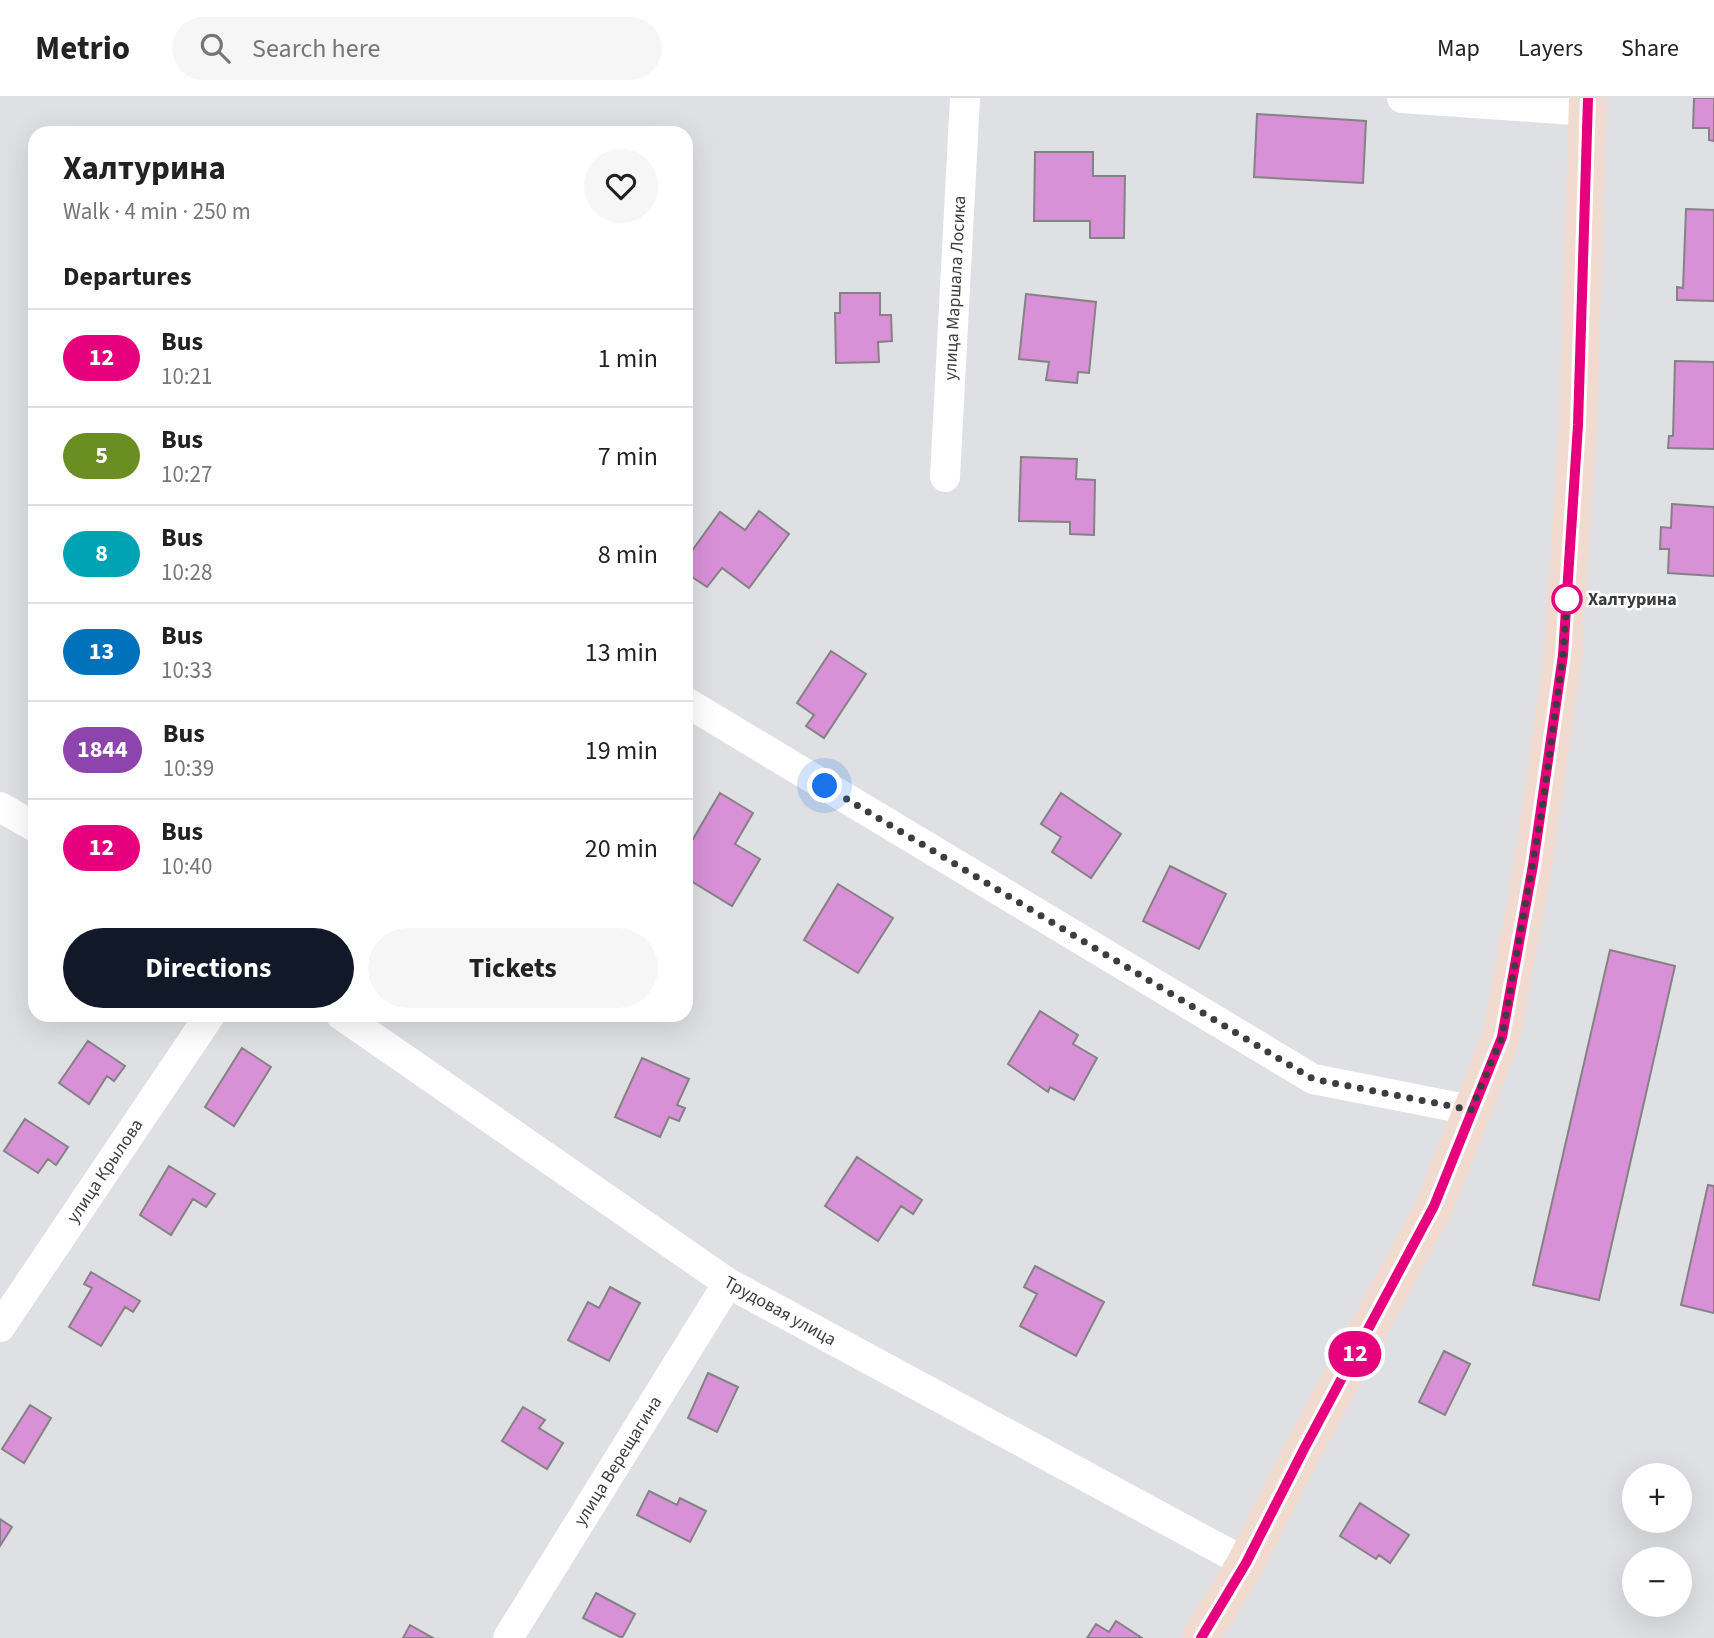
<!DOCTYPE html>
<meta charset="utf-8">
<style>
:root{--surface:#fff;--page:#f6f6f6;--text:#222;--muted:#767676;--line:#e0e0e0;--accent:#111827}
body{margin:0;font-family:"Source Sans 3",sans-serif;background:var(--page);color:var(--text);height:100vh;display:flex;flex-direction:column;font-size:26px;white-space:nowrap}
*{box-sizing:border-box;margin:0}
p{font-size:23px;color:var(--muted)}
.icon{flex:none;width:38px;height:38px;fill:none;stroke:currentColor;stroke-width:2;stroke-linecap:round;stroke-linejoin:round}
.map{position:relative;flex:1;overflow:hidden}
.panel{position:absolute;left:28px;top:28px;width:665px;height:896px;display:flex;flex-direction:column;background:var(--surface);border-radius:21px;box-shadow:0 7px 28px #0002}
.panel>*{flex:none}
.badge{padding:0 14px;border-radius:23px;font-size:24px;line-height:46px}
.buttons{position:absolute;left:1622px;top:1365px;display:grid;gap:14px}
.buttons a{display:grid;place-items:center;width:70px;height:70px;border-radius:50%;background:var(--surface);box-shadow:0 7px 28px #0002;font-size:35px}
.you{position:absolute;width:35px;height:35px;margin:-18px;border:5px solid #fff;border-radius:50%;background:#1a73e8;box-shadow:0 0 0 10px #1a73e833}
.map>.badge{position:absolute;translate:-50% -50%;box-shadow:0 0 0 4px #fff}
h2{padding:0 35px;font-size:26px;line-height:63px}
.round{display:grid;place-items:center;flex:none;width:74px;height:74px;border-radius:37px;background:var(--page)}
.overview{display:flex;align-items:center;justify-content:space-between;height:119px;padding:0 35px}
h1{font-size:33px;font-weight:700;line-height:52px}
.cta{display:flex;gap:14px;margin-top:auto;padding:14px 35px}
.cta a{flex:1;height:80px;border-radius:42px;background:var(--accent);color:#fff;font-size:28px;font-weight:700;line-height:80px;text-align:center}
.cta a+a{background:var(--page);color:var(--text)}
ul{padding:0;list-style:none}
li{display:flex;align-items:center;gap:21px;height:98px;padding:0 35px;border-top:2px solid var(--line)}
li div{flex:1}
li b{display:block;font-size:26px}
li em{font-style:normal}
li .badge{min-width:77px;font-weight:700;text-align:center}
header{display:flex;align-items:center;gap:42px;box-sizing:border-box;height:98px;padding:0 35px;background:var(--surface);border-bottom:2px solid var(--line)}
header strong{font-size:33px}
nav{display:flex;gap:38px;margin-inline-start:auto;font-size:24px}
.search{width:490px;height:63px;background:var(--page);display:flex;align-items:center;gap:18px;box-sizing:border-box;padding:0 24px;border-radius:38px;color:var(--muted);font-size:26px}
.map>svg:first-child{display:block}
.building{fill:#d890d7;stroke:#848284;stroke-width:2}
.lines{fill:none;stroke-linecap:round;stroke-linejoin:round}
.minor{stroke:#fff;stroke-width:30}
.secondary{stroke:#f1dad0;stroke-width:38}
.line-casing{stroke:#fff;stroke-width:16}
.line{stroke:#e6007e;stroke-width:10}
.walk{stroke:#3c3d3e;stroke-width:7;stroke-dasharray:0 12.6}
.stop-dot{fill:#fff;stroke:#e6007e;stroke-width:3.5}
.labels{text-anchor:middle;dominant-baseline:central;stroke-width:5;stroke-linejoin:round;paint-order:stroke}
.street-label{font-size:18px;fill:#3c3d3e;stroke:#fff}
.stop-label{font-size:18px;font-weight:bold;fill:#3c3d3e;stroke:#fff;text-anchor:start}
</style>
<header>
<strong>Metrio</strong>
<div class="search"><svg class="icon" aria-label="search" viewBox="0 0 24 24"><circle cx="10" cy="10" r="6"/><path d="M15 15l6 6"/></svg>Search here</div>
<nav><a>Map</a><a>Layers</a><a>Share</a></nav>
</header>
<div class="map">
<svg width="1714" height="1540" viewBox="0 0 1714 1540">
<rect width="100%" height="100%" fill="#dfe0e3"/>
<path class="building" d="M1694,0H1714V43L1709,42V30H1693Z
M1257,16L1366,23L1363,85L1254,79Z
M1035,54H1093V78H1125L1124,140H1090V123H1034Z
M1686,111L1714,112V203L1677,202V189L1683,190Z
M840,195H880V217H891L892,243L878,244L879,264L836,265L835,215H840Z
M1026,196L1096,204L1089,275L1078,274L1077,285L1046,282L1049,264L1019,261Z
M1675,263L1714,264V351L1668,350L1669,338H1673Z
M1021,359L1077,361L1076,381L1095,382L1094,437L1070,436V424L1019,423Z
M1672,406L1714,409V478L1668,475L1669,451H1660L1661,429L1671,430Z
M759,413L789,436L749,490L722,470L707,489L686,475V461L720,414L745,432Z
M831,553L866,576L824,640L806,628L814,617L797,605Z
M720,695L753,715L735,746L760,761L732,808L686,780V753Z
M1061,695L1121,736L1091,780L1052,754L1061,739L1041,726Z
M1170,768L1226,796L1199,851L1143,823Z
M838,786L893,820L858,875L804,842Z
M1610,852L1675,868L1599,1202L1533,1187Z
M1040,913L1078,937L1073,946L1097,960L1074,1002L1050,989L1048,994L1008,966Z
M88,943L125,968L114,983L107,978L89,1006L59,985Z
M242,950L271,969L234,1028L205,1009Z
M642,960L689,981L677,1007L685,1010L679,1023L669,1019L660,1039L615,1019Z
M25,1021L68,1049L56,1067L48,1061L38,1075L4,1053Z
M857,1059L922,1102L913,1116L901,1108L878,1143L825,1108Z
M169,1068L215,1096L206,1109L193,1101L171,1137L140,1117Z
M1708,1087L1714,1088V1215L1681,1207Z
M1035,1168L1104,1204L1076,1258L1020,1228L1037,1196L1024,1189Z
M91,1174L140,1203L133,1214L125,1209L101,1248L69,1229L92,1190L84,1186Z
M610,1189L640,1205L609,1263L568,1242L588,1204L599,1210Z
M1444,1253L1470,1266L1445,1317L1419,1304Z
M708,1275L738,1289L717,1334L688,1320Z
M30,1307L51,1320L24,1365L2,1351Z
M523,1309L545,1322L539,1330L563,1345L547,1371L502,1343Z
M649,1393L677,1407L680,1400L706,1413L690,1444L637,1417Z
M1360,1405L1409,1437L1390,1465L1379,1457L1376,1461L1340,1438Z
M0,1421L12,1429L0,1448Z
M596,1495L635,1516L622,1540L583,1520Z
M1116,1523L1142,1540H1087L1096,1526L1109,1534Z
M410,1527L433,1540H403Z"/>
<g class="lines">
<path class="minor" d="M1402,0L1587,13
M945,379L965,0
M686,604L1313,981L1471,1012
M0,709L35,729
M341,917L728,1185L1246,1465
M0,1229L210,917
M508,1540L728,1185"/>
<path class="secondary" d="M1201,1540L1246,1465L1305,1348L1435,1108L1501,939L1533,767L1563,557L1578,327L1588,0"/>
</g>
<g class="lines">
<g class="line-casing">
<path id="line" d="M1201,1540L1246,1465L1305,1349L1434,1108L1502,939L1533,767L1563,557L1578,327L1588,0"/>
</g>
<use href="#line" class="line"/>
<path class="walk" d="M825,688L1313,981L1471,1012L1502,939L1542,712L1563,557L1567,501"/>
</g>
<circle class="stop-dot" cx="1567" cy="501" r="14"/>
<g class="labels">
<g class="street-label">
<text transform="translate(955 190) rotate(-87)">улица Маршала Лосика</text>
<text transform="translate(105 1073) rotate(-56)">улица Крылова</text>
<text transform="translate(780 1213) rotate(29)">Трудовая улица</text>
<text transform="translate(618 1363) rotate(-58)">улица Верещагина</text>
</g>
<g class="stop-label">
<text x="1588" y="501">Халтурина</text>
</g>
</g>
</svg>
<div class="buttons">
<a>+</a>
<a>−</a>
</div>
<div class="you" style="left:825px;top:688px"></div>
<b class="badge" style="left:1355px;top:1256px;background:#e6007e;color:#fff">12</b>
<section class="panel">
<div class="overview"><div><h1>Халтурина</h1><p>Walk · 4 min · 250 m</p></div><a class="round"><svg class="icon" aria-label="heart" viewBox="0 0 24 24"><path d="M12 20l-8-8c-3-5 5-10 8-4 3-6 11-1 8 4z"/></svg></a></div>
<h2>Departures</h2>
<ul>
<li><span class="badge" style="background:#e6007e;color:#fff">12</span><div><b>Bus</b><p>10:21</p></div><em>1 min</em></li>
<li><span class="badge" style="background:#6b8e23;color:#fff">5</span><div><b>Bus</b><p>10:27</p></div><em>7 min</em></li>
<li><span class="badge" style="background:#00a3b4;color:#fff">8</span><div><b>Bus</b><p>10:28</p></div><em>8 min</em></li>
<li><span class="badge" style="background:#0072bc;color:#fff">13</span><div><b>Bus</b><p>10:33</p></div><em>13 min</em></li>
<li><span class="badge" style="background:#8e44ad;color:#fff">1844</span><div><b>Bus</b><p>10:39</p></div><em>19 min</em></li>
<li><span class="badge" style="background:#e6007e;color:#fff">12</span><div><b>Bus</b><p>10:40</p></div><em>20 min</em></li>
</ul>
<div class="cta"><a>Directions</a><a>Tickets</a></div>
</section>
</div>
